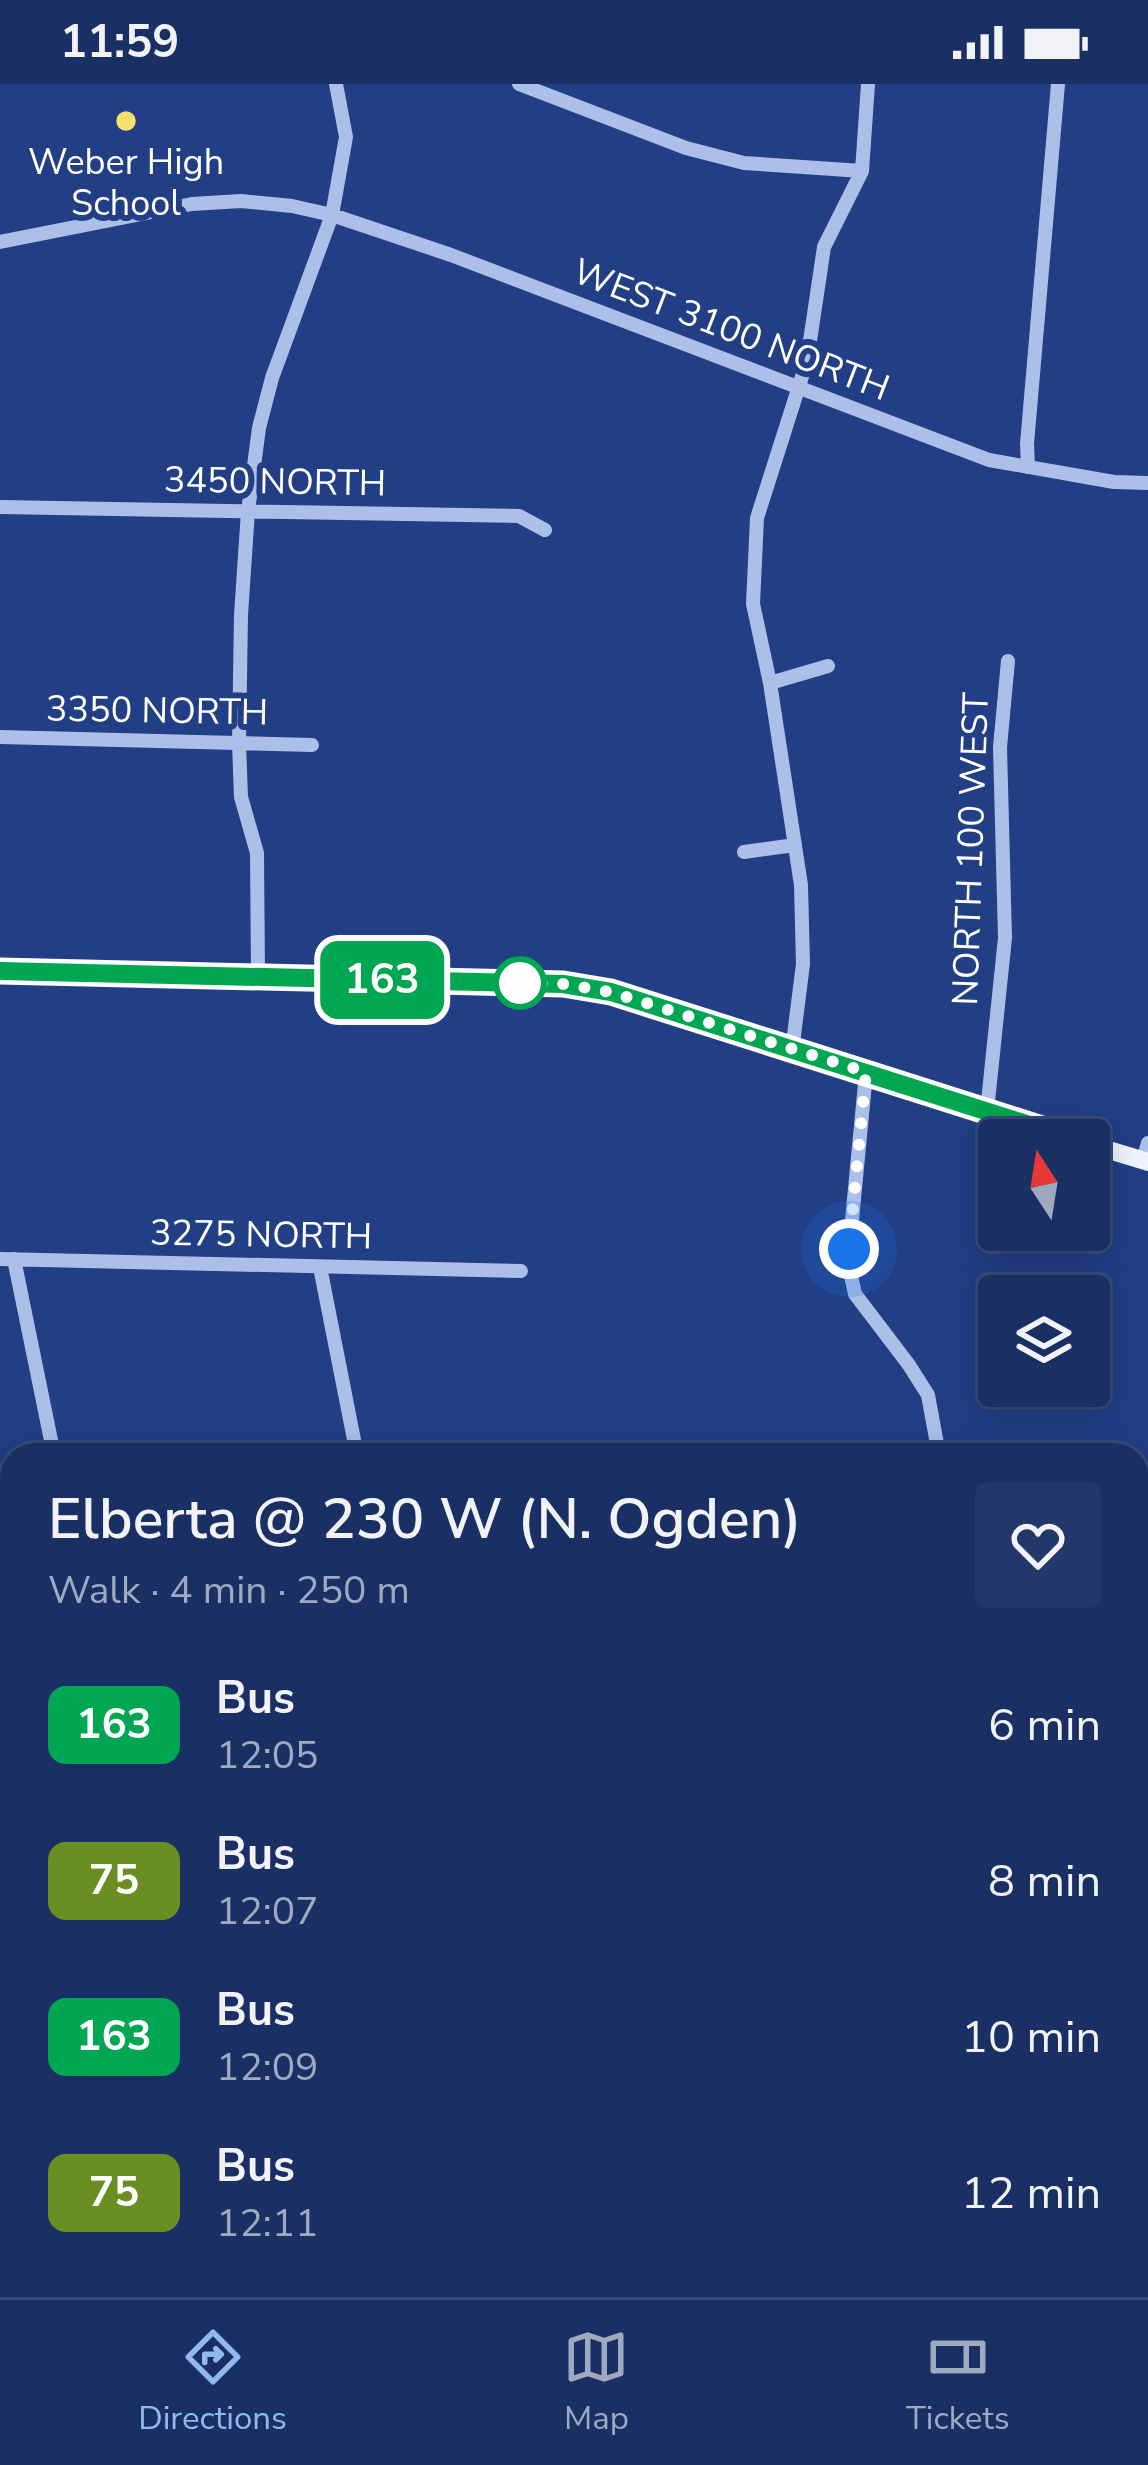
<!DOCTYPE html>
<meta charset="utf-8">
<style>
:root{--surface:#1a2f64;--page:#23376a;--text:#f1f3f6;--muted:#9fa9bf;--line:#384a78;--accent:#90b9f0}
body{margin:0;font-family:"Nunito Sans",sans-serif;background:var(--page);color:var(--text);height:100vh;display:flex;flex-direction:column;font-size:45px;white-space:nowrap}
*{box-sizing:border-box;margin:0}
p{font-size:39px;color:var(--muted)}
.icon{flex:none;width:66px;height:66px;fill:none;stroke:currentColor;stroke-width:2;stroke-linecap:round;stroke-linejoin:round}
.map{position:relative;flex:1;overflow:hidden}
.panel{position:absolute;left:0px;top:1359px;width:1149px;height:855px;display:flex;flex-direction:column;background:var(--surface);border-radius:36px 36px 0 0;box-shadow:0 6px 30px #0003,0 0 0 3px var(--line)}
.panel>*{flex:none}
.badge{padding:0 24px;border-radius:18px;font-size:42px;line-height:78px}
.needle{width:78px;rotate:348deg}
.tools{position:absolute;left:978px;top:1035px;display:grid;gap:24px}
.tools a{display:grid;place-items:center;width:132px;height:132px;border-radius:12px;background:var(--surface);box-shadow:0 6px 30px #0003,0 0 0 3px var(--line);font-size:60px}
.you{position:absolute;width:60px;height:60px;margin:-30px;border:9px solid #fff;border-radius:50%;background:#1a73e8;box-shadow:0 0 0 18px #1a73e833}
.map>.badge{position:absolute;translate:-50% -50%;box-shadow:0 0 0 6px #fff}
.round{display:grid;place-items:center;flex:none;width:126px;height:126px;border-radius:12px;background:var(--page)}
.head{display:flex;align-items:center;justify-content:space-between;height:204px;padding:0 48px}
h1{font-size:57px;font-weight:600;line-height:90px}
ul{padding:0;list-style:none}
li{display:flex;align-items:center;gap:36px;height:156px;padding:0 48px}
li div{flex:1}
li b{display:block;font-size:45px}
li em{font-style:normal}
li .badge{min-width:132px;font-weight:700;text-align:center}
.status{display:flex;justify-content:space-between;align-items:center;height:84px;padding:0 60px;background:var(--surface);direction:ltr}
.status svg{height:33px;fill:currentColor}
.tabs{display:flex;justify-content:space-around;align-items:center;height:168px;border-top:3px solid var(--line);background:var(--surface);font-size:33px;color:var(--muted)}
.tabs a{display:grid;justify-items:center;gap:6px}
.tabs .active{color:var(--accent)}
.map>svg:first-child{display:block}
.green{fill:#3657a3}
.lines{fill:none;stroke-linecap:round;stroke-linejoin:round}
.canal{stroke:#374d81;stroke-width:15}
.minor{stroke:#abbfe9;stroke-width:14}
.major{stroke:#eff3fe;stroke-width:18}
.line-casing{stroke:#fff;stroke-width:27}
.line{stroke:#00a651;stroke-width:18}
.walk{stroke:#fff;stroke-width:12;stroke-dasharray:0 21.6}
.poi-dot{fill:#f5e16d;stroke:#223f86;stroke-width:4.5}
.stop-dot{fill:#fff;stroke:#00a651;stroke-width:6}
.labels{text-anchor:middle;dominant-baseline:central;stroke-width:12;stroke-linejoin:round;paint-order:stroke}
.poi-label{font-size:36px;fill:#fff;stroke:#223f86}
.street-label{font-size:36px;fill:#fff;stroke:#223f86}
</style>
<div class="status"><b>11:59</b><svg viewBox="0 0 49 12"><path d="M0 12V9h3v3zM5 12V6h3v6zM10 12V3h3v9zM15 12V0h3v12zM26 1h20v11H26zM47 4h2v5h-2z"/></svg></div>
<div class="map">
<svg width="1148" height="2213" viewBox="0 0 1148 2213">
<rect width="100%" height="100%" fill="#223f86"/>
<path class="green" d="M0,1907L12,1913V2202H54L43,2213H0Z
M153,2202H570L592,2213H163Z"/>
<g class="lines">
<path class="canal" d="M0,1904L12,1910
M572,2202L593,2213"/>
<path class="minor" d="M519,0L686,64L744,79L862,87
M0,158L192,120L241,117L292,122L332,131L451,171L989,376L1114,398L1148,399
M1028,383L1027,360L1058,0
M0,423L519,432L545,446
M770,599L828,582
M0,653L312,661
M744,768L795,761
M258,892L257,769L241,713L239,659L241,531L248,427L259,344L272,294L332,131L346,53L336,0
M792,967L803,880L801,801L770,599L753,520L757,434L807,277L824,163L862,87L868,0
M866,989L848,1178L855,1210L909,1281L928,1311L939,1371
M987,1027L1005,854L1000,663L1008,577
M1143,1076L1148,1059
M0,1175L521,1187
M14,1175L54,1371
M320,1183L357,1371
M0,1865L12,1871
M1137,1961L1148,1960
M631,2202L652,2213
M142,2213L155,2202
M1001,2213L1033,2202"/>
<path class="major" d="M0,887L563,900L611,908L1078,1056
M1089,1060L1148,1078"/>
</g>
<g class="lines">
<g class="line-casing">
<path id="line" d="M0,887L563,900L611,908L1067,1053"/>
</g>
<use href="#line" class="line"/>
<path class="walk" d="M520,899L563,900L611,908L866,988L849,1165"/>
</g>
<circle class="poi-dot" cx="126" cy="37" r="12"/>
<circle class="stop-dot" cx="520" cy="899" r="24"/>
<g class="labels">
<g class="poi-label">
<text x="126" y="78">Weber High<tspan x="126" dy="41">School</tspan></text>
</g>
<g class="street-label">
<text transform="translate(731 246) rotate(21)">WEST 3100 NORTH</text>
<text transform="translate(275 398) rotate(1)">3450 NORTH</text>
<text transform="translate(157 627) rotate(1)">3350 NORTH</text>
<text transform="translate(971 765) rotate(-88)">NORTH 100 WEST</text>
<text transform="translate(261 1151) rotate(1)">3275 NORTH</text>
</g>
</g>
</svg>
<div class="tools">
<a><svg class="needle" viewBox="-14 -14 28 28"><path d="M0-13l5 13h-10z" fill="#e53935"/><path d="M0 13l5-13h-10z" fill="#9fa9bf"/></svg></a>
<a><svg class="icon" aria-label="layers" viewBox="0 0 24 24"><path d="M12 4l9 5-9 5-9-5zM3 14l9 5 9-5"/></svg></a>
</div>
<div class="you" style="left:849px;top:1165px"></div>
<b class="badge" style="left:382px;top:896px;background:#00a651;color:#fff">163</b>
<section class="panel">
<div class="head"><div><h1>Elberta @ 230 W (N. Ogden)</h1><p>Walk · 4 min · 250 m</p></div><a class="round"><svg class="icon" aria-label="heart" viewBox="0 0 24 24"><path d="M12 20l-8-8c-3-5 5-10 8-4 3-6 11-1 8 4z"/></svg></a></div>
<ul>
<li><span class="badge" style="background:#00a651;color:#fff">163</span><div><b>Bus</b><p>12:05</p></div><em>6 min</em></li>
<li><span class="badge" style="background:#6b8e23;color:#fff">75</span><div><b>Bus</b><p>12:07</p></div><em>8 min</em></li>
<li><span class="badge" style="background:#00a651;color:#fff">163</span><div><b>Bus</b><p>12:09</p></div><em>10 min</em></li>
<li><span class="badge" style="background:#6b8e23;color:#fff">75</span><div><b>Bus</b><p>12:11</p></div><em>12 min</em></li>
</ul>
</section>
</div>
<nav class="tabs">
<a class="active"><svg class="icon" aria-label="directions" viewBox="0 0 24 24"><path d="M12 3l9 9-9 9-9-9zM9 14v-3h6M13 9l2 2-2 2"/></svg>Directions</a>
<a><svg class="icon" aria-label="map" viewBox="0 0 24 24"><path d="M3 6l6-2 6 2 6-2v14l-6 2-6-2-6 2zM9 4v14M15 6v14"/></svg>Map</a>
<a><svg class="icon" aria-label="tickets" viewBox="0 0 24 24"><path d="M3 7h18v10H3zM15 7v10"/></svg>Tickets</a>
</nav>
